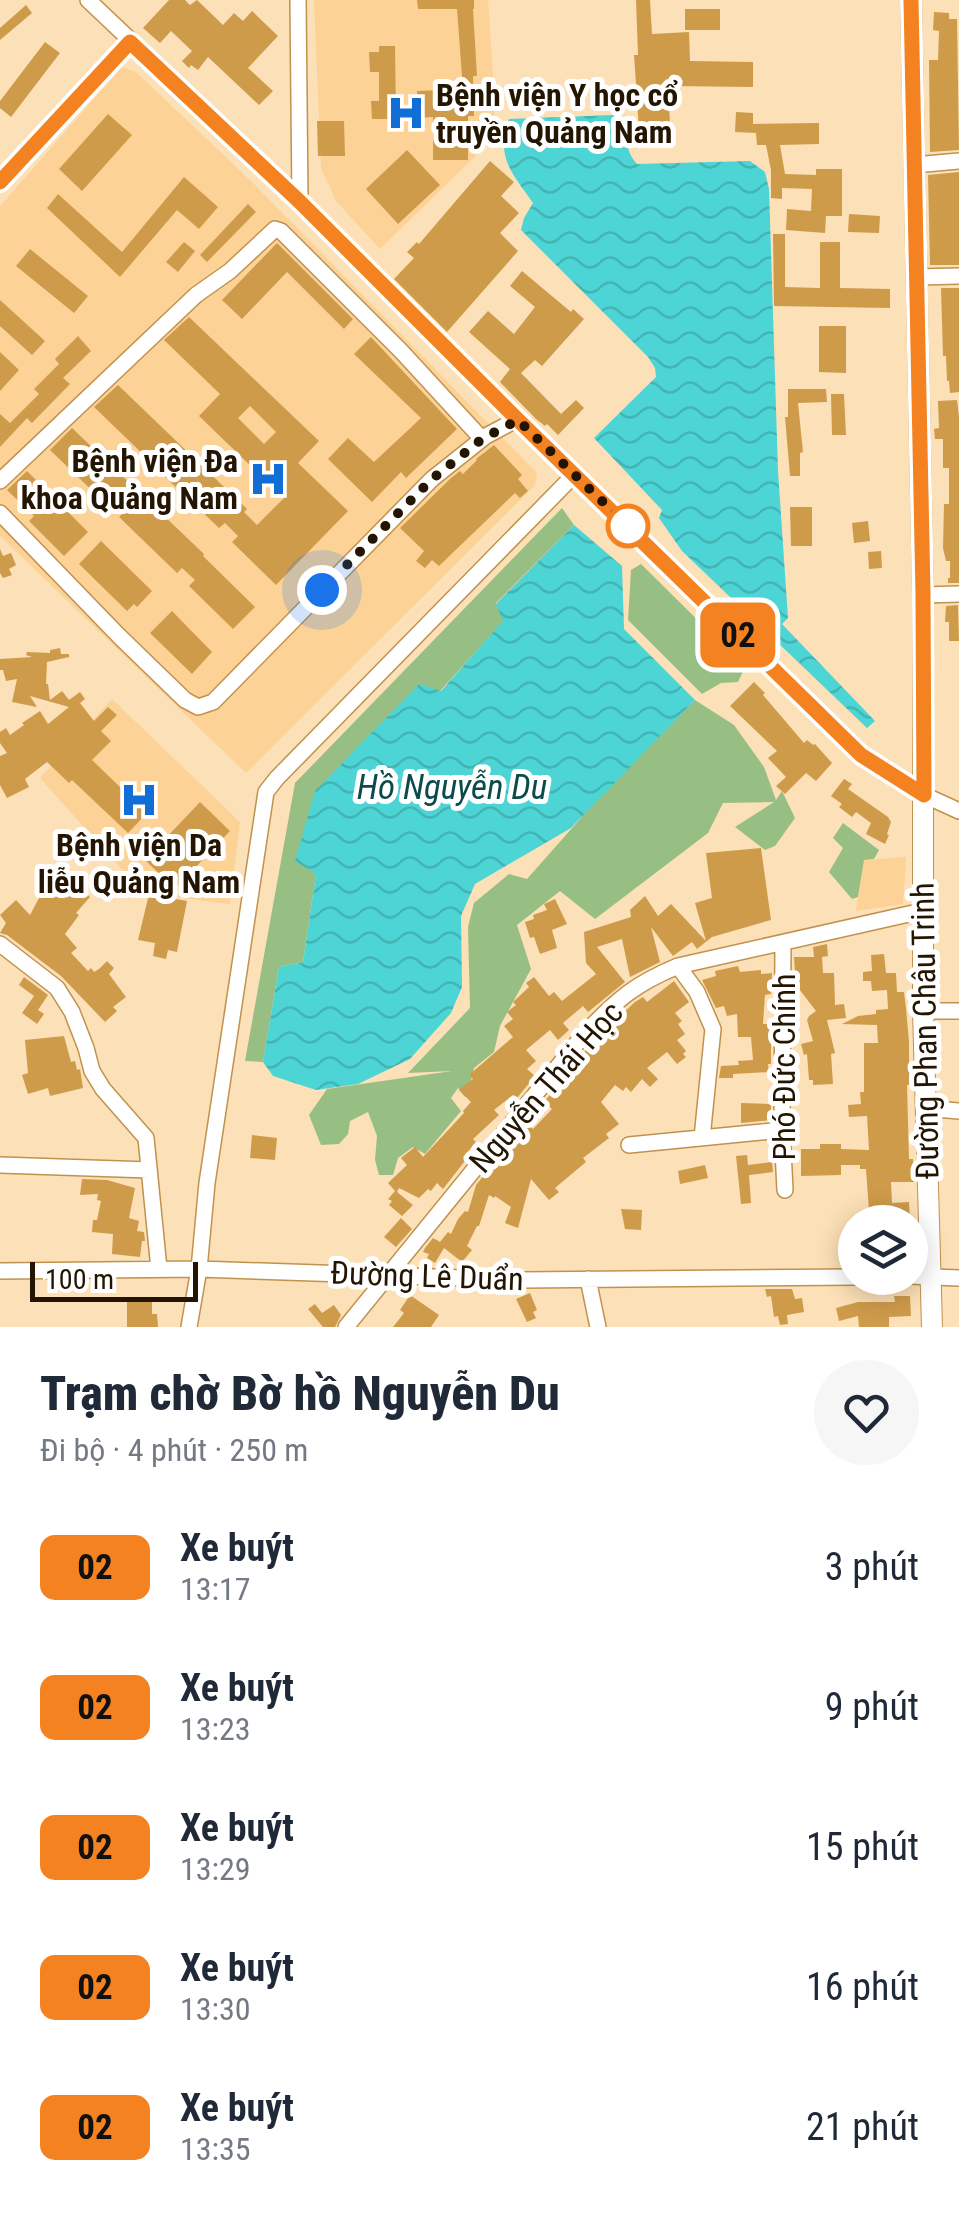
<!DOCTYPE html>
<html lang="vi">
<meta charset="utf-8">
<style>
:root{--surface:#fff;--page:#f6f6f7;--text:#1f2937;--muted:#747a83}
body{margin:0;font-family:"Roboto Condensed",sans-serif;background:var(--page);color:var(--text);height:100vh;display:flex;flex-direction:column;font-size:38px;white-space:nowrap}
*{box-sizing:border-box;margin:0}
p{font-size:32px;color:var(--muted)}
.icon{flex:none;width:55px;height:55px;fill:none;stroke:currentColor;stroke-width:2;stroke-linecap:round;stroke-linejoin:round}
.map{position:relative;height:1327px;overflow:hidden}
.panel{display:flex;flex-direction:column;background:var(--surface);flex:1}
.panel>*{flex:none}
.badge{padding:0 20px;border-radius:15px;font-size:35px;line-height:65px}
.tools{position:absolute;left:838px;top:1205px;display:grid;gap:20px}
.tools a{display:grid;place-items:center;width:90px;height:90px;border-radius:50%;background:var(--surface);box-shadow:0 5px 25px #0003;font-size:50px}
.scale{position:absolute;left:30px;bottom:25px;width:168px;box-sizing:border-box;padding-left:10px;border:5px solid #231501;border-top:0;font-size:28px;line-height:35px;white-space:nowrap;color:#231501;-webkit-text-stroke:8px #fff;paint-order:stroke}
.you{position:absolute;width:50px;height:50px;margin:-25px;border:8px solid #fff;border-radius:50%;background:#1a73e8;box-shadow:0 0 0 15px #1a73e833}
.map>.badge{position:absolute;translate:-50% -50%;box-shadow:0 0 0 5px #fff}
.round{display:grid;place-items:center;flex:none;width:105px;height:105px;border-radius:52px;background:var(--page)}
.head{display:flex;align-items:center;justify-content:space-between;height:170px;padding:0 40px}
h1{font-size:48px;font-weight:800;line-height:75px}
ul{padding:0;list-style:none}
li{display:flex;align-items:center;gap:30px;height:140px;padding:0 40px}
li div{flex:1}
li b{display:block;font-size:38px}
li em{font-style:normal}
li .badge{min-width:110px;font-weight:700;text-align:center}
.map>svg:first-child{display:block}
.built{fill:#fcd296}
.green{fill:#97bf84}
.water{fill:url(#water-waves)}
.building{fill:#ce9b4b;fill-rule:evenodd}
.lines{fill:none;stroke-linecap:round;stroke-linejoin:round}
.minor-casing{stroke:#c0924d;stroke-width:18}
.major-casing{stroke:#c0924d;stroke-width:22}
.minor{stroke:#fff;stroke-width:15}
.major{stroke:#fff;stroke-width:20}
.line-casing{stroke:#fff;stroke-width:22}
.line{stroke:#f58220;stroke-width:15}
.walk{stroke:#231501;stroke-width:10;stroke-dasharray:0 18}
.stop-dot{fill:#fff;stroke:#f58220;stroke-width:5}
.labels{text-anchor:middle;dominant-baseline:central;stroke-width:10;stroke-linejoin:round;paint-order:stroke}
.poi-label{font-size:32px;font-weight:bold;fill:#231501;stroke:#fff;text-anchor:start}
.street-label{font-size:32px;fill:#231501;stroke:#fff}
.water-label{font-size:35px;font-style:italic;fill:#0d4a4a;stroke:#fff}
</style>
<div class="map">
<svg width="959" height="1327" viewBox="0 0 959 1327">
<defs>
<pattern id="water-waves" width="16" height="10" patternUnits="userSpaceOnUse" patternTransform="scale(2.5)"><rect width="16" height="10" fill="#4dd4d5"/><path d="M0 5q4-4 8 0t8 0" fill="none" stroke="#43b5b5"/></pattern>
</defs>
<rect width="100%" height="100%" fill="#fce0b7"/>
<path class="built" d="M314,0H488L494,89V138L380,249L336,201L321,168Z
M122,67L136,72L253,183L537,473L535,485L246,773L0,536V206Z
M112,699L240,822L230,904L143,893L40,778Z
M906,857L903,904L856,911L864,860Z"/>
<path class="green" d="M562,508L574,525L496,603L504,621L440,691L316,874L303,962L279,967L263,1062L245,1061L295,783Z
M641,564L745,667L738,682L721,683L702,694L628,620L631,570Z
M695,700L734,725L764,767L776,800L782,791L795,818L775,846L765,850L735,827L774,802L723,803L708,833L595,919L560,891L517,925L531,969L500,1026L494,1052L474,1068L471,1081L474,1085L465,1097L458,1088L451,1098L461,1111L425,1154L413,1147L398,1158L393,1175H379L375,1160L377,1136L368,1112L350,1121L348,1134L339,1144L321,1145L309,1115L327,1089L452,1071L408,1073L470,1008L468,927L474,903L509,874L527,879L596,801Z
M843,823L879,850L874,859L864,860L858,897L852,899L829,872L843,848L833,838Z"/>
<path class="water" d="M614,115L628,122C626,138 625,151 637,164L750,161L765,172L769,189L778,471L788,618L782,624L875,721L867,728L682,551L659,518L662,510L594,438L656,377L655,368L648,357L521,230L524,218L533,203C512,173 495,157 509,119Z
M574,525L622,566L624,629L695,700L571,828L475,884L461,916L462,987L451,1013L410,1059L358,1084L316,1090L273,1076L263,1062L279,967L303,962L316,874L295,861L315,791L419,684L441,691L503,621L496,604Z"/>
<path class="building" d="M169,0H185L190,5L197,0L223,25L234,13L243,21L252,11L278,36L248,68L273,91L259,105L208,57L198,70L191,65L189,68L182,61L192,51L171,31L160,43L143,28Z
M417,0H474V9H473L477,76H473L474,116H468V160H433V117L418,118L417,91L463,89L457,9H418Z
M636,0H650L652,34L689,32L690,61L753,62V87L668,86L671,142L640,144L634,55H638Z
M26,5L32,13L0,40V28Z
M685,9H720V30H685Z
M934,12L949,13V19H957L959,150L930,152L929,60H938L939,31L933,30Z
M45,42L60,53L11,117L0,108V101Z
M379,46H395L396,119H372L371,101H379V72H370L369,52H379Z
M736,112L753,113V124L819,123V144L780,145L785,174L816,175V169H842V216H826L825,233L786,230L787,209L811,211L812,189L782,188V199L771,198V170L766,145H757L756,133L735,132Z
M108,114L132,135L82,191L59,169Z
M317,121H344L345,156H318Z
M407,150L440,185L398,224L366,189Z
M490,161L514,182L501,196L519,213L500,233L518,251L447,332L394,279L414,258L407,252L417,242L419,244Z
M959,172V265H930L928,175Z
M184,177L218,207L199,229L177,210L120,277L47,208L58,194L122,252Z
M248,204L256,212L207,262L200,255Z
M849,214L880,216L879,233L848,232Z
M773,234H785V287L820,288V242H840V288L890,289V308L774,306Z
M184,242L195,251L178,272L166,262Z
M277,243L353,319L344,329L287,272L242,319L222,300Z
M30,249L88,296L74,313L16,266Z
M522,271L571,312L573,309L584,319L542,366L535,360L521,373L561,414L576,400L584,408L558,435L547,424L545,426L536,419L500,382L510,369L469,332L488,311L514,334L535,307L510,286Z
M941,288H959V392L950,393L949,381H947L946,356H943Z
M0,300L45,341L32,355L0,326Z
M189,317L319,441L298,463L348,511L276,585L232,542L238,536L225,523L219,528L161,473L168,466L155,453L149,460L94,407L118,385L247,509L244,512L257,525L284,498L199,416L220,394L164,340ZM250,406L276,432L264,444L238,418Z
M819,326H846V373L819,372Z
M78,336L91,351L63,378L70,384L32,423L27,418L0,447V414L10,423L39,394L34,389L59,364L55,359Z
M371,337L457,429L406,478L401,472L372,502L328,459L348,438L374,462L421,418L354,354Z
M0,352L19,370L0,391Z
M788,389H826L827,402L798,403L803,452L800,453V476H790L785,417H788Z
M831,394H844L846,435H832Z
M957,400L959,417V583H948V578H950V561H946L943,548L944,504H949V468H943V439H935L934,429L939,428L938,401Z
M72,428L204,554L203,556L255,607L233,629L189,586L195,580L182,568L177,573L119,517L126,510L112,497L106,504L50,450Z
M494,445L522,475L518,479L528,491L520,498L515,493L439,566L432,560L425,568L416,561L424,551L400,528L451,478L460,471L463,474L477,460L476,459Z
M27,471L88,532L64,556L29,521L34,516L7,490Z
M790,507H812V546H791Z
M868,521L870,541L854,543L852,523Z
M101,541L152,591L137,607L134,604L127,611L79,564Z
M0,549L3,556L11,553L16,565L9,569L12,575L3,578L0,573Z
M881,551L882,568L869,569L868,552Z
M958,605L959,641H949V622H945L946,606Z
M172,611L212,652L192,674L150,633Z
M60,648L61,654H69V657L47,662L46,684H48L50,700L62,691L69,700L80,692L85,699L80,703L94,721L108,707L117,715L101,731L111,741L92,760L147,813L128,833L72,780L69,783L47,762L25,779L29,787L7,798L0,785V756L7,753L0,743V732L6,728L10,735L24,725L22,723L40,711L48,724L69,707L30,696L37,707L12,702L17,679L6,681L3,670H0V659L32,657L26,655L27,652L50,653V650Z
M754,682L765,693L763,695L804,743L807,740L813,745L815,744L832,763L816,781L806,773L785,794L776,786L786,777L768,758L777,751L730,706Z
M844,779L852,784L848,789L888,817L891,822L887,834L889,835L885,844L866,834L871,823L856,812L852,817L839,807L842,804L831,796Z
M200,802L230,831L175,889L145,860Z
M761,848L771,920L712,937L697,949L692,942L673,956L651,927L660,962L630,977L622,939L597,947L625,982L588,1012L583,1006L563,1023L569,1030L558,1040L550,1030L526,1050L536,1061L527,1069L535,1076L517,1098L513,1095L494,1110L499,1115L473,1139L476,1142L465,1155L468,1157L443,1189L437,1183L431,1191L428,1189L419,1198L399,1188L397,1192L413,1205L402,1216L389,1205L392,1201L388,1199L395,1191L388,1183L407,1165L401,1158L415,1147L423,1157L464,1113L463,1111L471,1102L459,1090L473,1079L469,1075L513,1037L504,1026L513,1019L507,1012L516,1005L513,1002L529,987L526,983L534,977L549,996L554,992L562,1001L596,974L586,963L584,932L631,917L630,910L645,896L658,916L671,904L706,941L695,903L712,898L706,853Z
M67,873L79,881L76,885L90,897L76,913L79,915L65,934L77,948L71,953L88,971L91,968L94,972L99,969L107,961L114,968L109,974L126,997L113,1007L117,1011L105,1022L61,976L7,935L0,933L6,923L0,915L16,900L30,915L47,883L57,888Z
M149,894L187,901L177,952L168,950L166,959L153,956L155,943L138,940Z
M555,899L567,924L552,930L557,948L540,954L534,937L530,938L525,922L534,919L533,915L547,910L544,904Z
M827,944L828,956L822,957L823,973H834L835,1005L844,1004L846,1018L827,1020L835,1053L831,1054L833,1084L813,1085V1080H809L807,1054L804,1055L801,1044L813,1041L807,1020L809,1016L816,1011L799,989H796L794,957H814L813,947Z
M884,954L886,973H896L897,992H904L906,1008L909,1042V1085H907L909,1159H913L914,1182H891L892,1203L909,1202L910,1221L862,1222V1211H869L866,1169H860V1165H841V1175L801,1176V1149H820V1144H841V1149L869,1150L867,1116L849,1117L848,1105L861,1104L860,1092H864V1043H878L877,1025L842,1024L858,1016L876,1014V1010L888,1009L887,990L872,991L871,981H863V972L872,971L871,955Z
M738,966L740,972L761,970V974L772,973L771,994L765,995L763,1024H771V1064H768L769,1072L733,1074V1078H719L721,1066L739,1065L738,1061L753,1060L751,1037H738L737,1014L727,1016L724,1006L716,1008L702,980L716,976L715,971Z
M24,977L48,995L38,1010L44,1014L37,1024L22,1013L34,996L19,985Z
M674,981L689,1002L675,1013L682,1021L678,1024L685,1034L677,1040L686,1051L683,1054L686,1057L677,1064L667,1052L647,1068L658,1079L650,1087L642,1079L631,1092L626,1087L623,1091L615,1085L601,1102L619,1124L606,1134L609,1138L583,1158L586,1162L555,1188L559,1192L549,1200L531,1179L518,1228L505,1223L511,1207L495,1196L494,1198L489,1195L479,1226H477L467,1246L472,1250L462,1262L444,1248L435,1263L427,1258L429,1254L423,1252L425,1248L433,1238L440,1242L448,1232L451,1234L458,1219L465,1211L468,1212L476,1185L488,1170L492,1173L526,1123L533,1129L552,1109L544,1102L594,1040L635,1002L643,997L647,1002Z
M64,1036L71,1062L75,1061L77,1070L80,1069L83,1088L50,1096L48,1088L28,1094L22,1075L28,1073L25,1040Z
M741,1103L771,1104V1120L741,1123Z
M252,1135L277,1138L275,1160L250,1158Z
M747,1155L748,1165L772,1162L773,1172L749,1175L751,1203L741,1204L736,1156Z
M705,1165L708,1178L680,1184L678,1171Z
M82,1179L107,1180L135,1188L129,1218L139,1221L137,1231L144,1232L145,1241H142L140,1257L112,1254L113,1234L92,1232L93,1220H97L101,1201L97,1200L98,1194L80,1195Z
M621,1209L642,1210L641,1230L625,1229Z
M401,1218L412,1229L396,1247L384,1237Z
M765,1289H792L795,1299L802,1298L804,1312L787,1315L788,1324L780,1325L778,1316L774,1317L771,1296L767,1297Z
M530,1293L537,1310L533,1312L536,1318L527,1322L516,1299Z
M410,1295L439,1315L431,1327H393L404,1313L400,1310Z
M894,1296H910L911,1316L889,1317V1327H859L858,1316L839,1321L836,1308L858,1302H895Z
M127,1299H152V1314H157L158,1327H127Z
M315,1304L322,1313L334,1305L341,1315L335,1327H323L308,1309Z"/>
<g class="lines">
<g class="minor-casing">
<path id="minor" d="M88,0L300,201L518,419L861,755L924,795L959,811
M298,0L300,201
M914,165L959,161
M0,182L130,41
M917,277L959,276
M0,481L196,295L230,271L275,229L281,231L401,351L482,439
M0,513L119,636L185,700L198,707L213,702L432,479L486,436L518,419
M923,595L959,594
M783,943L782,1130L785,1190
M0,944L57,988L72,1012L86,1048L92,1071L103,1089L146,1138L159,1269
M678,966L697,992L713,1029L702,1138
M923,1011H959
M924,1108L959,1111
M629,1145L782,1130
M0,1165L149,1170
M0,1271L199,1269L522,1280L855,1277
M910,1276L959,1278
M588,1279L598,1327
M189,1327L199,1269L207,1183L266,792L277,778L575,474
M346,1327L586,1032C619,998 635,984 678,966L922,911"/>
</g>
<g class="major-casing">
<path id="major" d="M911,0L923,595V1011L932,1327"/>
</g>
<use href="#minor" class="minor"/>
<use href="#major" class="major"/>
</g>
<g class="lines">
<g class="line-casing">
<path id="line" d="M0,182L130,42L300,202L518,420L861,755L924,795L923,594L911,0"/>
</g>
<use href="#line" class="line"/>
<path class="walk" d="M322,590L432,479L482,439L518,420L628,526"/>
</g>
<defs>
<g id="hospital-bare" transform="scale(3)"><path d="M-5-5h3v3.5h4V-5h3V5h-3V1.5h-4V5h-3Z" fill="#126ed7" stroke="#fff" stroke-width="2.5" paint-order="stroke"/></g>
</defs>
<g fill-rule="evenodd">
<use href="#hospital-bare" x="406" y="113"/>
<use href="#hospital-bare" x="268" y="479"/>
<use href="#hospital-bare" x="139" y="800"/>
</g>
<circle class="stop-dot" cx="628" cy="526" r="20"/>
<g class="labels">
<g class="poi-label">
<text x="436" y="95">Bệnh viện Y học cổ<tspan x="436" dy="37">truyền Quảng Nam</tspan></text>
<text x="238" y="461" text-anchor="end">Bệnh viện Đa<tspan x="238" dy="37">khoa Quảng Nam</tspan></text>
<text x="139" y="845" text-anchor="middle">Bệnh viện Da<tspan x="139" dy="37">liễu Quảng Nam</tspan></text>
</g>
<g class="street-label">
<text transform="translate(925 1031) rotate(-91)">Đường Phan Châu Trinh</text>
<text transform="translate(784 1067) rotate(-90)">Phó Đức Chính</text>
<text transform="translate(546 1087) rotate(-49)">Nguyễn Thái Học</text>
<text transform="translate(427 1276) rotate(2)">Đường Lê Duẩn</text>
</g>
<g class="water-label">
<text x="452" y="787">Hồ Nguyễn Du</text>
</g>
</g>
</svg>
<div class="tools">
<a><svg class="icon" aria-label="layers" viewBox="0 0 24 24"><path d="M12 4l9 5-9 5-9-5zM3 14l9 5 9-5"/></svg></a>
</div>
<div class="scale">100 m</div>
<div class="you" style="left:322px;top:590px"></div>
<b class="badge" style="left:738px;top:635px;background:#f58220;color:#111">02</b>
</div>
<section class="panel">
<div class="head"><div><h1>Trạm chờ Bờ hồ Nguyễn Du</h1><p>Đi bộ · 4 phút · 250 m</p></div><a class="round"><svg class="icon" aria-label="heart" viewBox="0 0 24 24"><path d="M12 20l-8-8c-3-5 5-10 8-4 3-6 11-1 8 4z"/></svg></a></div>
<ul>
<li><span class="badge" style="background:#f58220;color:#111">02</span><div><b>Xe buýt</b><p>13:17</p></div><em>3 phút</em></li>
<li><span class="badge" style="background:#f58220;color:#111">02</span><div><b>Xe buýt</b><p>13:23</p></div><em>9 phút</em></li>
<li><span class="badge" style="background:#f58220;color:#111">02</span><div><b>Xe buýt</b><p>13:29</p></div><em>15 phút</em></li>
<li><span class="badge" style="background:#f58220;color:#111">02</span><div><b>Xe buýt</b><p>13:30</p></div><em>16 phút</em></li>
<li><span class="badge" style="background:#f58220;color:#111">02</span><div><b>Xe buýt</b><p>13:35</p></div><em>21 phút</em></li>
</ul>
</section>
